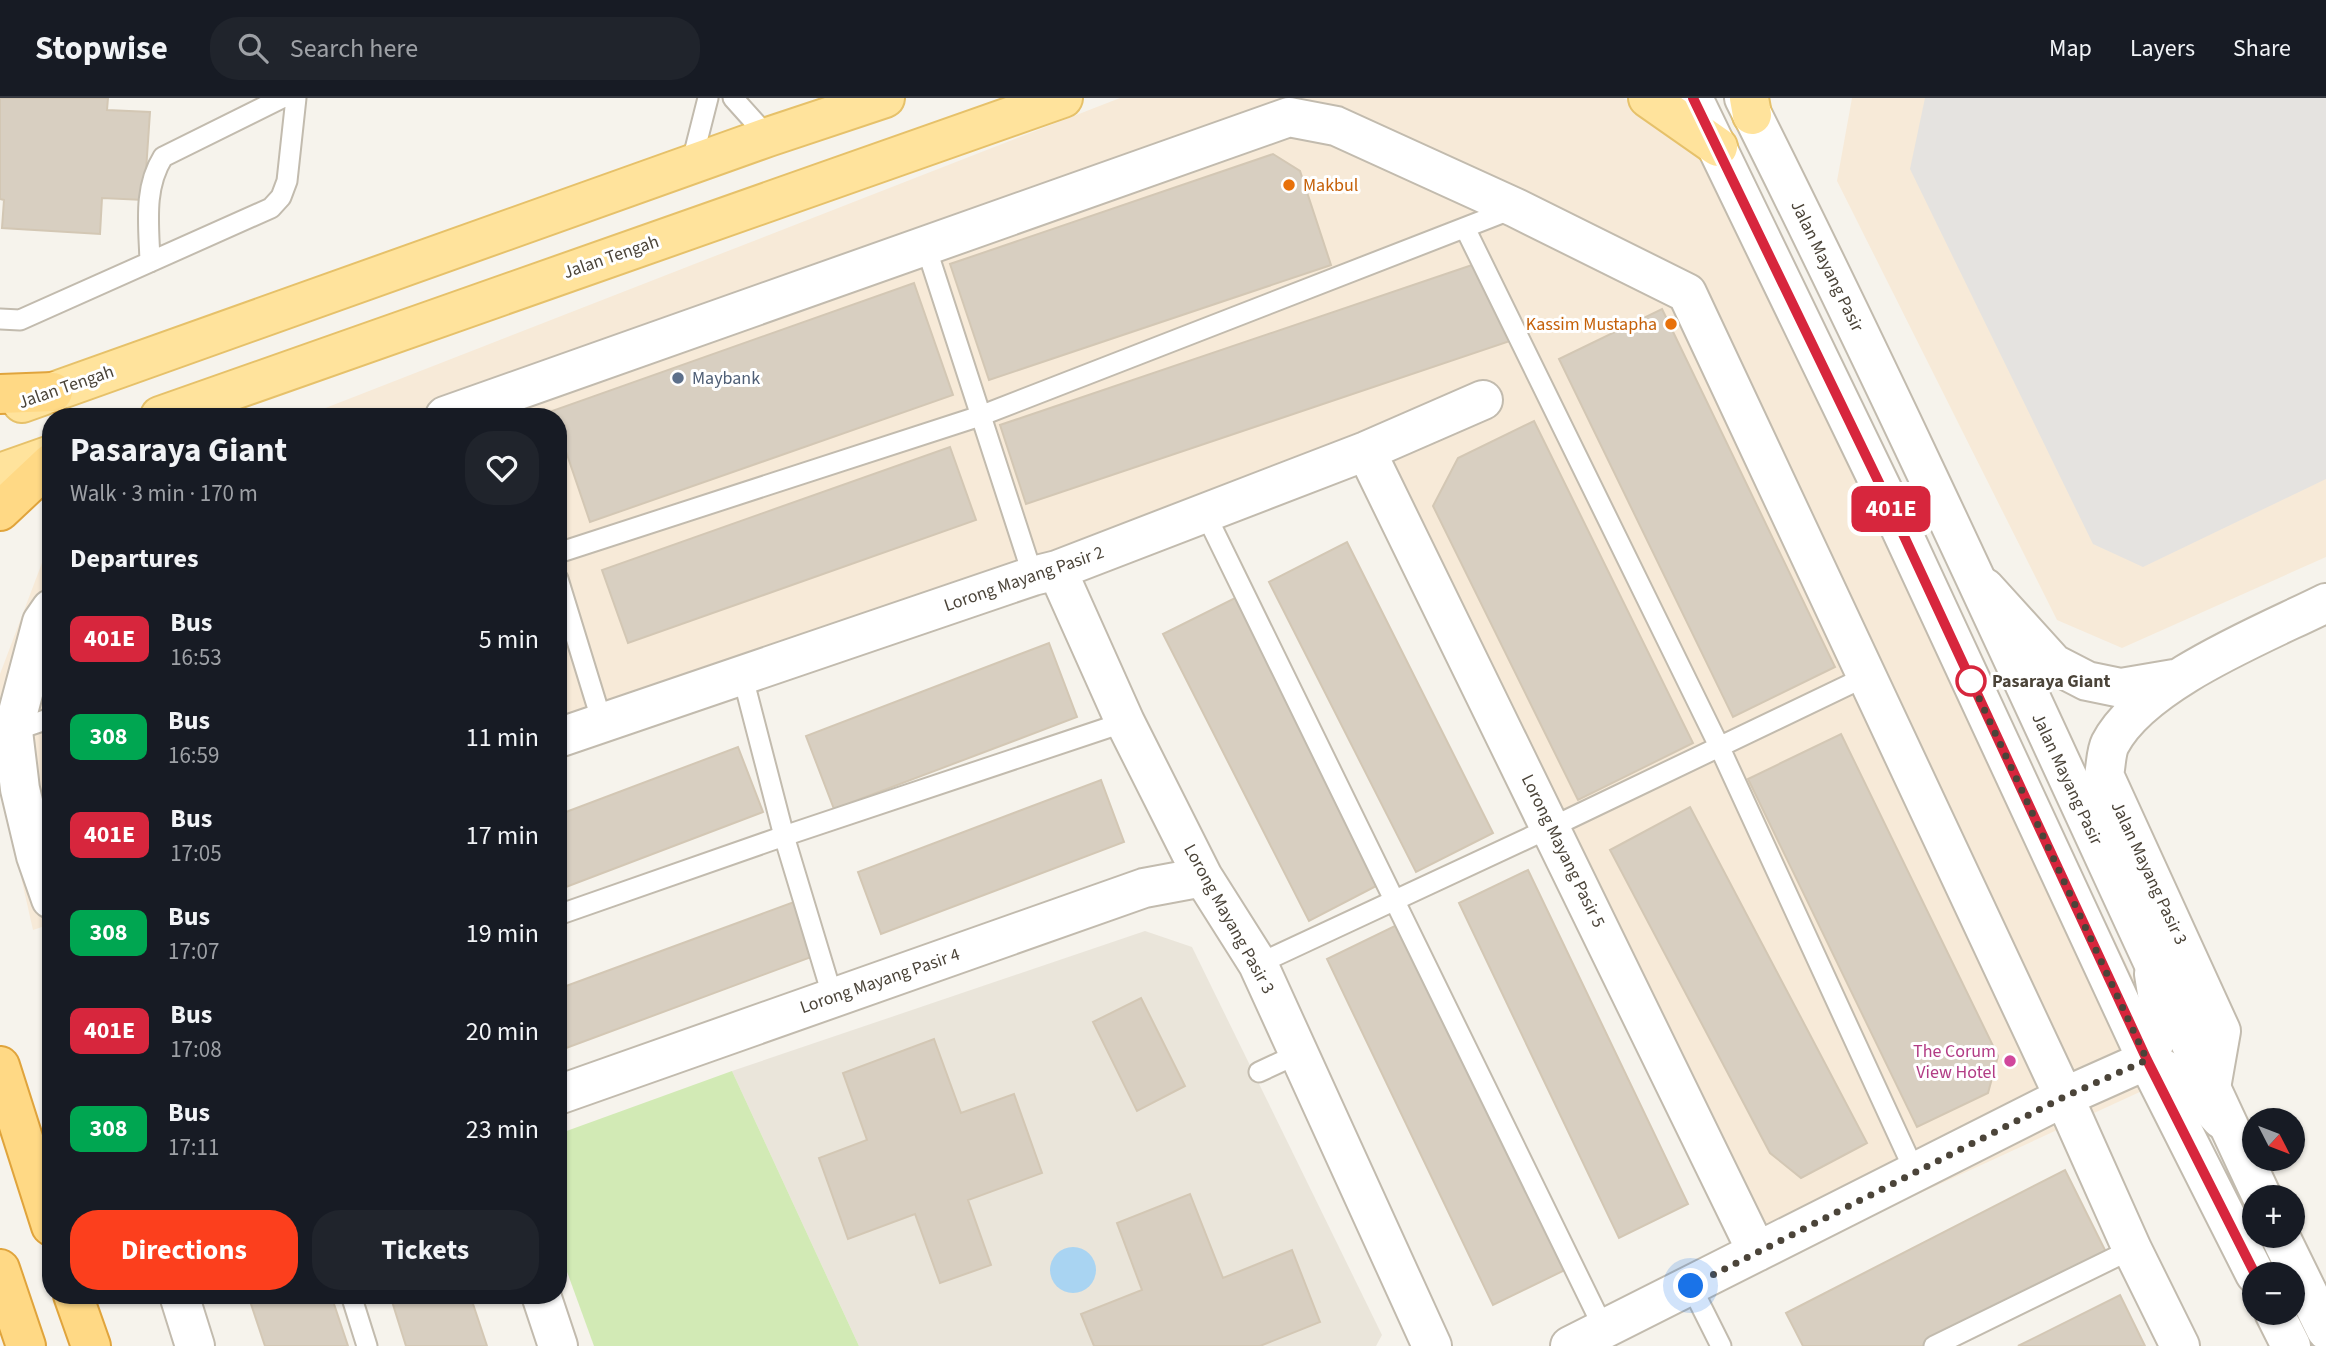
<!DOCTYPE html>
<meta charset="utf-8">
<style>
:root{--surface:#171b24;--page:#20242c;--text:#f1f3f6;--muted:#9ea1a6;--line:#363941;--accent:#fc3f1d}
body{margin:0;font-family:"Source Sans 3",sans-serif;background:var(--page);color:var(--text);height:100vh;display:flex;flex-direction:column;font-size:26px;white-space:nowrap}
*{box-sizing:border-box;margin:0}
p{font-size:23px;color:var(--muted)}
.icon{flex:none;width:38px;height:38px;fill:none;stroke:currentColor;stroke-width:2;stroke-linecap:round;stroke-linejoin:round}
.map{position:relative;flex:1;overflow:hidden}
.side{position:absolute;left:42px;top:310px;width:525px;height:896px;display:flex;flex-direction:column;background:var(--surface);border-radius:28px;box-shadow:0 2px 5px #0004}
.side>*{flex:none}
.badge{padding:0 14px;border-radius:10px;font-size:24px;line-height:46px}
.needle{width:46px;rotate:132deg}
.tools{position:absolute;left:2242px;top:1010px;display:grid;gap:14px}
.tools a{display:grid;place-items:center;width:63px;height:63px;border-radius:50%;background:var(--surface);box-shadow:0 2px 5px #0004;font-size:35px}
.you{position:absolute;width:35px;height:35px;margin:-18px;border:5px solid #fff;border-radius:50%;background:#1a73e8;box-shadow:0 0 0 10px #1a73e833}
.map>.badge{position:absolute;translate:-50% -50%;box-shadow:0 0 0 4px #fff}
h2{padding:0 28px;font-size:26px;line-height:63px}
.round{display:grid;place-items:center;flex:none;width:74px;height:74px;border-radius:28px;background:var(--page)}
.headline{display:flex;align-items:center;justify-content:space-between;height:119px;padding:0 28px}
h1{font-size:33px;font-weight:700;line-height:52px}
.button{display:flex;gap:14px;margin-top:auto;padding:14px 28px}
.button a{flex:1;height:80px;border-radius:28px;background:var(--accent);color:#fff;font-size:28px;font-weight:700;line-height:80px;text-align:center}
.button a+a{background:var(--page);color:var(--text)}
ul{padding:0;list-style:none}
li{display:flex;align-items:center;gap:21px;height:98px;padding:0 28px}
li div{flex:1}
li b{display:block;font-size:26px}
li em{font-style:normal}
li .badge{min-width:77px;font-weight:700;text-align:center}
header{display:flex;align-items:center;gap:42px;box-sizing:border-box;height:98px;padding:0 35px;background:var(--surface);border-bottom:2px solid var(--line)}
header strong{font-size:33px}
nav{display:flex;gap:38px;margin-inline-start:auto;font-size:24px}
.search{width:490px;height:63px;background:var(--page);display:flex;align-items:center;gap:18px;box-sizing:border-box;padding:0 24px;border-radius:28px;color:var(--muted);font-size:26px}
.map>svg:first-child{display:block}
.residential{fill:#eae5da}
.commercial{fill:#f7ead8}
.green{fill:#d2eab5}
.parking{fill:#e5e3e0}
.water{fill:#a9d4f2}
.building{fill:#d8cfc1;stroke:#d3c7b4;stroke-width:2}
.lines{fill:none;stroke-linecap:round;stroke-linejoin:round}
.service-casing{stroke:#c2bbae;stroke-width:23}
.minor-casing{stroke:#c2bbae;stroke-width:42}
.tertiary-casing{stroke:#c2bbae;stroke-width:42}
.primary-casing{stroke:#e6c16a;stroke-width:42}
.trunk-casing{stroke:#e0a43c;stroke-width:42}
.service{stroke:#fff;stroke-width:19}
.minor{stroke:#fff;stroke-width:38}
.tertiary{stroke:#fff;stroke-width:38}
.primary{stroke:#ffe39c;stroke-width:38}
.trunk{stroke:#ffd985;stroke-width:38}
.line-casing{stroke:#fff;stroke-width:16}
.line{stroke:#d7263d;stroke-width:10}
.walk{stroke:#4b4439;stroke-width:7;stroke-dasharray:0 12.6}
.food-dot{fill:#e8710a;stroke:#fff;stroke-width:2.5}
.service-dot{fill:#5c6f8a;stroke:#fff;stroke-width:2.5}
.stop-dot{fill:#fff;stroke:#d7263d;stroke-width:3.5}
.hotel-dot{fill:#d1479c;stroke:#fff;stroke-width:2.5}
.labels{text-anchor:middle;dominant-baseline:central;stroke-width:6;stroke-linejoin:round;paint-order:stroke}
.food-label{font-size:18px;fill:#c56008;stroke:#fff;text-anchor:start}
.street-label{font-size:18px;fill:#4b4439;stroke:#fff}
.service-label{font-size:18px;fill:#4e5e75;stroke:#fff;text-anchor:start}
.stop-label{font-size:18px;font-weight:bold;fill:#4b4439;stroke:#fff;text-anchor:start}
.hotel-label{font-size:18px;fill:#b23c85;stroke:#fff;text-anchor:end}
</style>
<header>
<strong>Stopwise</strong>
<div class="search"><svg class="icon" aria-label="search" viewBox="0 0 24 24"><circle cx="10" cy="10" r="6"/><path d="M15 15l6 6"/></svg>Search here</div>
<nav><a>Map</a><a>Layers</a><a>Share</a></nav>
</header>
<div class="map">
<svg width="2326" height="1248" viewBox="0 0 2326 1248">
<rect width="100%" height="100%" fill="#f6f3ec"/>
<path class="residential" d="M1145,833L1192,849L1382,1237L1376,1248H859L732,973Z"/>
<path class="commercial" d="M1120,0H1623L1741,64L2179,976L1768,1165L1380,364L558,650V318H305Z
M1852,0H2326V459L2122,550L2057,522L1837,83Z
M51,441V826L33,832L0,686V576Z"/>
<path class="green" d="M732,973L859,1248H594L558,1149V1040L561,1035Z"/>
<path class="parking" d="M1925,0H2326V381L2143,469L2093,446L1910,71Z"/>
<path class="water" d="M1050 1172a23 23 0 1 1 46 0a23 23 0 1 1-46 0Z"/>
<path class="building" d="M0,0H108L107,12L150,14L144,102L102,100L100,136L2,130L4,102L0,101Z
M1273,56L1300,73L1331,167L989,282L950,166Z
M1475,166L1513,242L1026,406L1000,327Z
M914,185L953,297L590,424L558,330V318H554L552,313Z
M1662,211L1835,569L1733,619L1559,261Z
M1534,323L1693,645L1578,702L1433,408L1458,360Z
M950,349L976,422L628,545L602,472Z
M1347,444L1493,735L1416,774L1269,484Z
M1235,500L1380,786L1309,823L1163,536Z
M1049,545L1077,619L834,711L806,638Z
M1841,636L1998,958L1988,995L1917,1029L1748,681Z
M738,649L763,714L558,792V717Z
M1101,682L1124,744L881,836L858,774Z
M1690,709L1867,1045L1801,1080L1770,1055L1610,752Z
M1528,772L1688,1106L1619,1140L1459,805Z
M794,804L814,858L558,953V891Z
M1403,824L1569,1170L1493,1207L1327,861Z
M1141,900L1185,988L1137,1013L1093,924Z
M934,941L961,1015L1014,996L1042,1075L968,1102L991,1167L940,1185L915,1116L848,1141L819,1060L867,1042L843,975Z
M2065,1072L2107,1156L1928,1248H1803L1786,1215Z
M1190,1096L1223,1180L1292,1152L1320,1224L1260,1248H1094L1081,1216L1142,1192L1117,1125Z
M248,1197H331L348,1248H265Z
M390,1197H470L487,1248H406Z
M2120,1197L2145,1248H2018Z"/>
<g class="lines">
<g class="service-casing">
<path id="service" d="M733,0L768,39
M691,67L708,0
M1465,130L1719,648L1915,1074
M926,149L1033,478
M150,164C149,128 143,91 163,59L282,0
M0,221L20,222L271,110L281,99L287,83L296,0
M1205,415L1604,1231
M558,455L980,318L1515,110
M558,481L602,624
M742,576L784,738L833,900
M13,633L51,620
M558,817L784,738L1125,624
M1258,866L1552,729L1867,578
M1259,974L1300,955
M1691,1188L1721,1248
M351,1197L367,1248
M1934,1248L2132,1151"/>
</g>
<g class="minor-casing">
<path id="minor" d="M445,318L1289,19L1336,28L1516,110L1687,195L2064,999L2132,1151L2180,1248
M1366,353L1757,1154
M1057,472L1125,624L1203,779L1258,866L1432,1248
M1985,490L2054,566L2087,583L2121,590L2174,581
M51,511L42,524L13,633L20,691L36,758L51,801
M558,640L1033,478L1057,472L1366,353L1483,302
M2147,962L2187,984L2221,1021
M2211,990L2221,933L2104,677C2106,668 2106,654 2110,646C2143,583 2264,536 2326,505
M558,997L1144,790L1203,779
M179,1197L195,1248
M541,1197L558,1248
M1570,1248L2064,999L2147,962L2162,927L2154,876"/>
</g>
<g class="tertiary-casing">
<path id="tertiary" d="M1693,0L1884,395L2147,962L2255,1176
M1744,0C1926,362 2090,732 2262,1099
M2280,1138L2326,1232
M2274,1214L2291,1248"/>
</g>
<g class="primary-casing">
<path id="primary" d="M1648,0L1718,49
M1749,0L1752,17
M22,305L768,39L885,0
M160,318L1063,0
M0,375L51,357"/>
</g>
<g class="trunk-casing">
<path id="trunk" d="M0,296L53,294
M0,413L51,365
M0,968L51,1128
M0,1171L26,1248
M73,1197L91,1248"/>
</g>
<use href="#service" class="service"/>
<use href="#minor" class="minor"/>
<use href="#tertiary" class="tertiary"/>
<use href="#primary" class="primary"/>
<use href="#trunk" class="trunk"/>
</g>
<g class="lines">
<g class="line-casing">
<path id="line" d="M1693,0L1884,395L2147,962L2255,1176"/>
</g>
<use href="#line" class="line"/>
<path class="walk" d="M1691,1188L2064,999L2147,962L1971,583"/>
</g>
<g class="food-dot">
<circle cx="1289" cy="87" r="7"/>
<circle cx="1671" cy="226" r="7"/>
</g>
<circle class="service-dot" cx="678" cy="280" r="7"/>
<circle class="stop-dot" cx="1971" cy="583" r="14"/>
<circle class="hotel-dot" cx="2010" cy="963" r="7"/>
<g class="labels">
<g class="food-label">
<text x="1303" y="87">Makbul</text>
<text x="1657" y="226" text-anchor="end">Kassim Mustapha</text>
</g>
<g class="street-label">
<text transform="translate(611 159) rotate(-19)">Jalan Tengah</text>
<text transform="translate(1827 168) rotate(64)">Jalan Mayang Pasir</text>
<text transform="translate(66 289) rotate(-19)">Jalan Tengah</text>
<text transform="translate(1024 481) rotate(-19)">Lorong Mayang Pasir 2</text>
<text transform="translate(2067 681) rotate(65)">Jalan Mayang Pasir</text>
<text transform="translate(1563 753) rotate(64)">Lorong Mayang Pasir 5</text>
<text transform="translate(2149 775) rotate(65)">Jalan Mayang Pasir 3</text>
<text transform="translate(1229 821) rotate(61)">Lorong Mayang Pasir 3</text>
<text transform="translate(880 883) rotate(-19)">Lorong Mayang Pasir 4</text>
</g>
<g class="service-label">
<text x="692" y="280">Maybank</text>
</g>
<g class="stop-label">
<text x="1992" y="583">Pasaraya Giant</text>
</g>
<g class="hotel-label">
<text x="1996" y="953">The Corum<tspan x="1996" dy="21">View Hotel</tspan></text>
</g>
</g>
</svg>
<div class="tools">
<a><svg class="needle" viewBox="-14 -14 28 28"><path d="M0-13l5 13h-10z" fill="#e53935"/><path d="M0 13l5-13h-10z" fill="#9ea1a6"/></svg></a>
<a>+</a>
<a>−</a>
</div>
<div class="you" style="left:1691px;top:1188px"></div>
<b class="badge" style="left:1891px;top:411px;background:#d7263d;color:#fff">401E</b>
<section class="side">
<div class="headline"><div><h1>Pasaraya Giant</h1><p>Walk · 3 min · 170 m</p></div><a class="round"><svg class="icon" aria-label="heart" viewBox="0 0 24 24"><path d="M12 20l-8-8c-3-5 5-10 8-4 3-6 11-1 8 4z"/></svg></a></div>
<h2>Departures</h2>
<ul>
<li><span class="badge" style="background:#d7263d;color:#fff">401E</span><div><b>Bus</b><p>16:53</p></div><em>5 min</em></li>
<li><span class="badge" style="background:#00a651;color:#fff">308</span><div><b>Bus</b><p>16:59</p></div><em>11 min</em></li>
<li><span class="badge" style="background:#d7263d;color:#fff">401E</span><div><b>Bus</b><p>17:05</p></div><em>17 min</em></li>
<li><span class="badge" style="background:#00a651;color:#fff">308</span><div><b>Bus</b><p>17:07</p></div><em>19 min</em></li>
<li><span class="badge" style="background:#d7263d;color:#fff">401E</span><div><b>Bus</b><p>17:08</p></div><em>20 min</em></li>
<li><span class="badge" style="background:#00a651;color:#fff">308</span><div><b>Bus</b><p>17:11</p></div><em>23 min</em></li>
</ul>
<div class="button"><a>Directions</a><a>Tickets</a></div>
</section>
</div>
